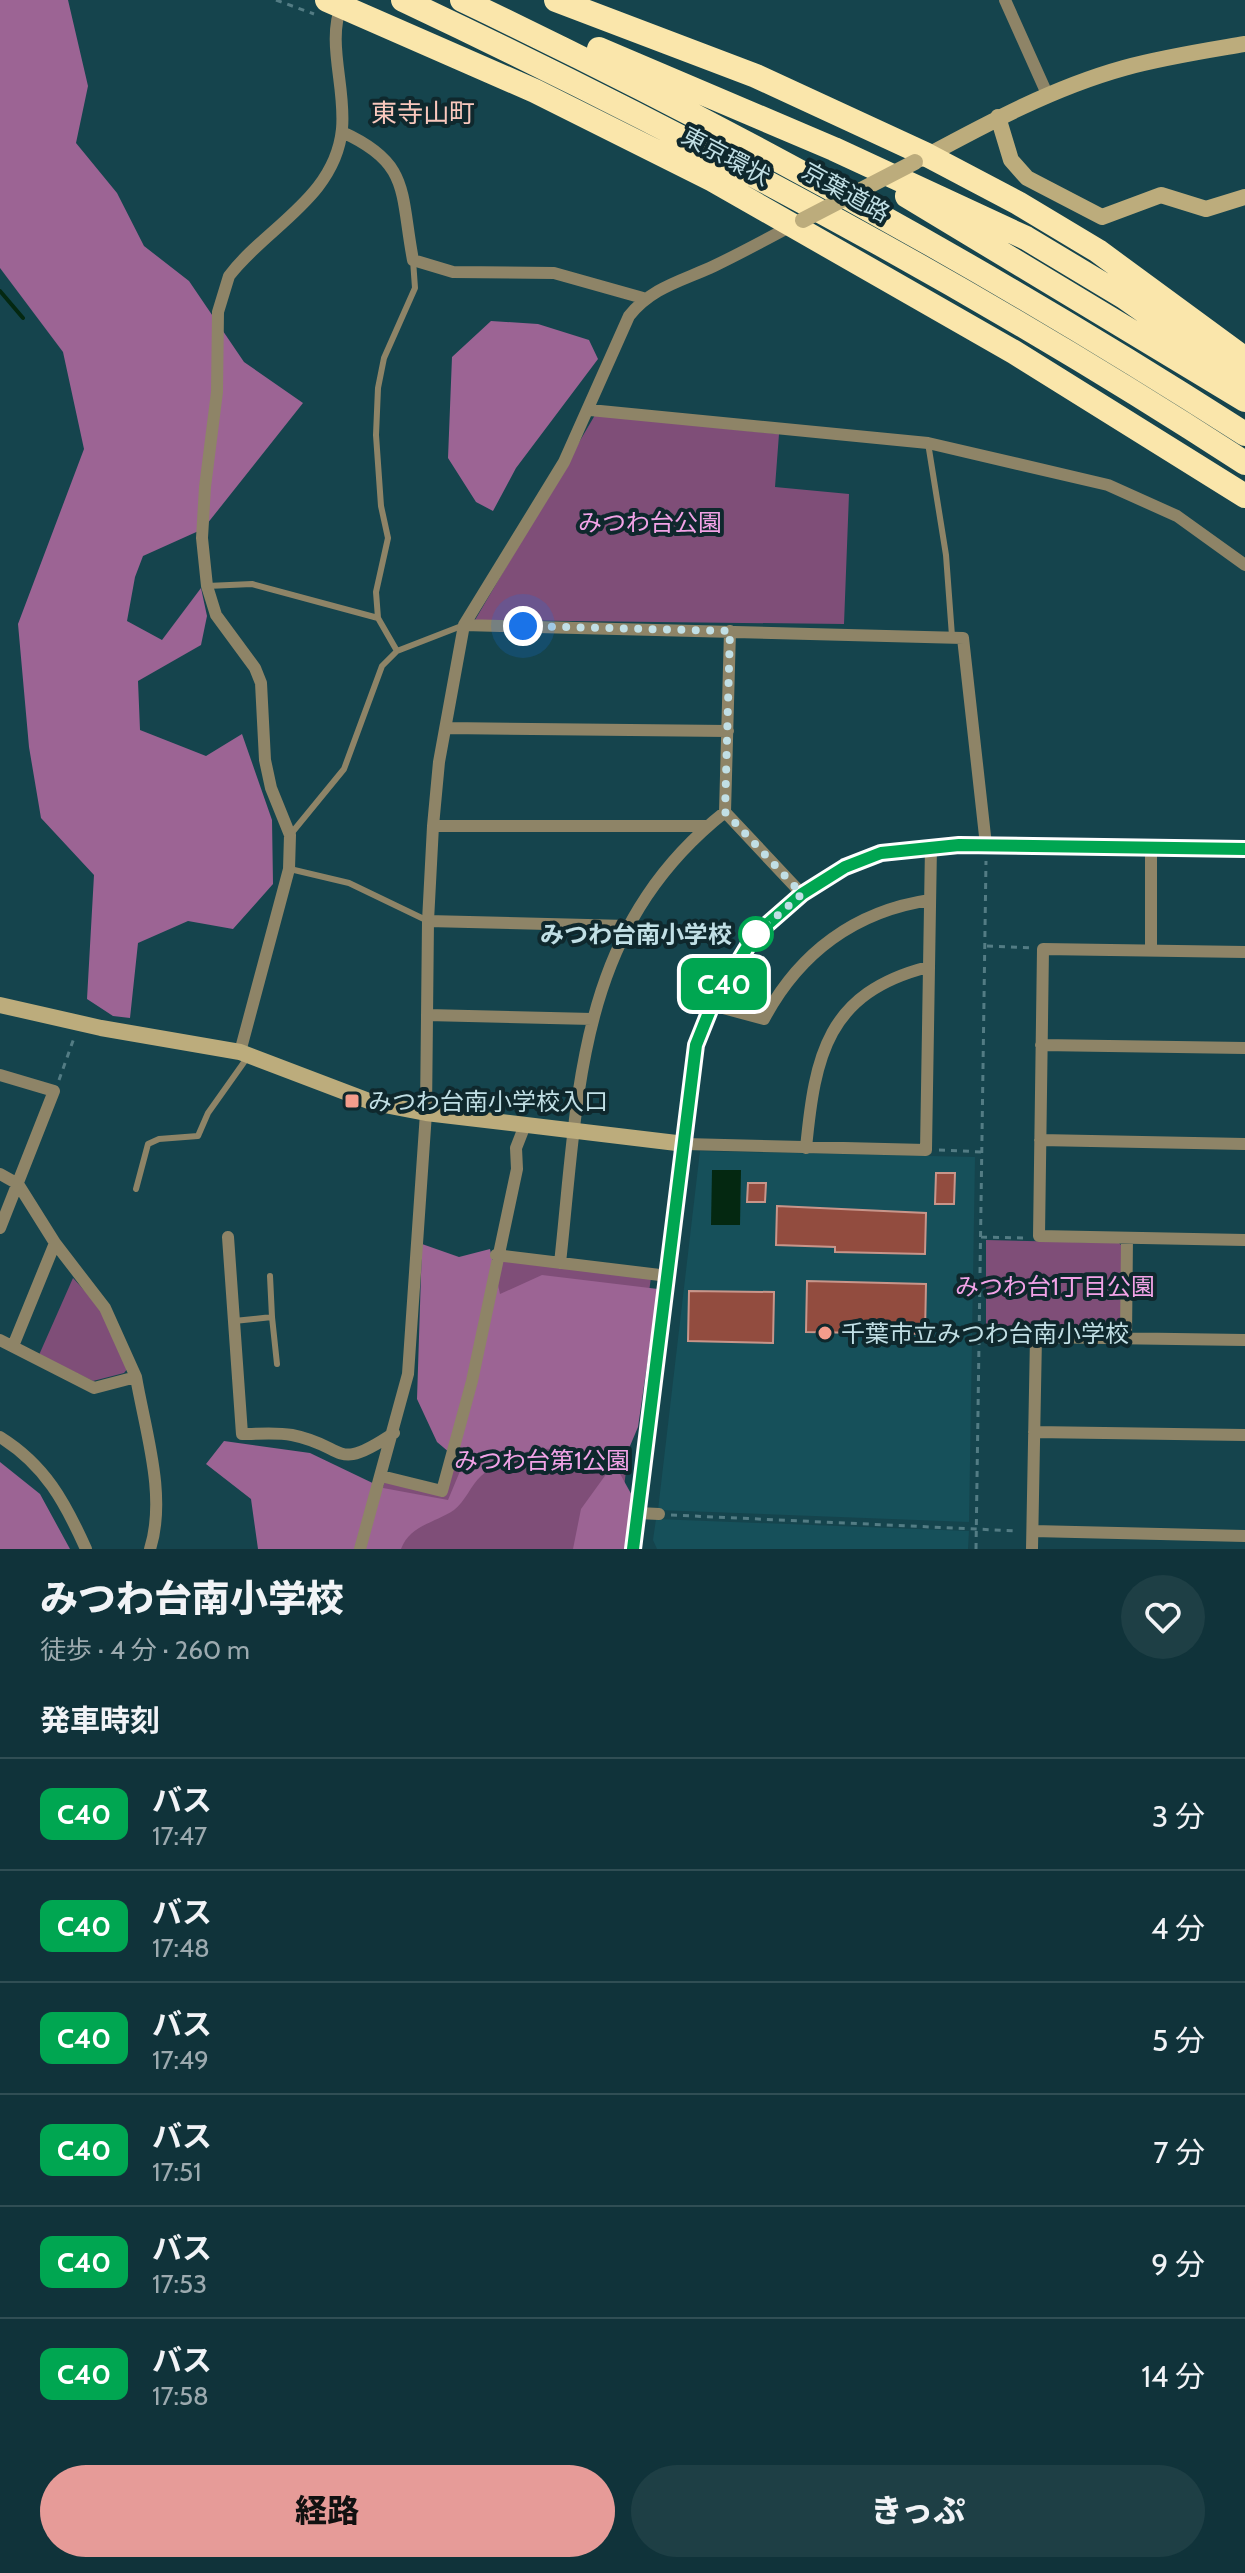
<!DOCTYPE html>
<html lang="ja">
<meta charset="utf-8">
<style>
:root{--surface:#10333a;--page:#1e3f45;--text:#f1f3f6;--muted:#9caaaf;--line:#304e54;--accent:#e69b98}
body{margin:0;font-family:Cabin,"Noto Sans JP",sans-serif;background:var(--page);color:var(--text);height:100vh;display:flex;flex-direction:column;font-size:30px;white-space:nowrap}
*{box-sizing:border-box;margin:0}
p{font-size:26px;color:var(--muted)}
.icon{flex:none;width:44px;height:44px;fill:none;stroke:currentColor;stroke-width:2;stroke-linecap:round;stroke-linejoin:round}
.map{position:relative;height:1549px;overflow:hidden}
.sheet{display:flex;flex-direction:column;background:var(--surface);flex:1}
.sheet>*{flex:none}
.badge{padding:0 16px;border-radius:12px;font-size:28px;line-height:52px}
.you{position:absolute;width:40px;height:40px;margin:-20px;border:6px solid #fff;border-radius:50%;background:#1a73e8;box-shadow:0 0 0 12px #1a73e833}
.map>.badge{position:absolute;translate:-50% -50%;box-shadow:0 0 0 4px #fff}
h2{padding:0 40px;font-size:30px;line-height:72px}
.round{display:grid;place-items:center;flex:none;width:84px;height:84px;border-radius:42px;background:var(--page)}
.summary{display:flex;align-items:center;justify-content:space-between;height:136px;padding:0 40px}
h1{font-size:38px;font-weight:800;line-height:60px}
.primary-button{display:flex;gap:16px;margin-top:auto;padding:16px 40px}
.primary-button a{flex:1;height:92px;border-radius:48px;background:var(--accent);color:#111;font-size:32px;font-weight:800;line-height:92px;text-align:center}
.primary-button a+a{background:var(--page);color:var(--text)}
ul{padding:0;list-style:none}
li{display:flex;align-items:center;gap:24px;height:112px;padding:0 40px;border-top:2px solid var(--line)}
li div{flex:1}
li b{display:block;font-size:30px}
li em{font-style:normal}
li .badge{min-width:88px;font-weight:700;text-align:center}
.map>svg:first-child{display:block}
.built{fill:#16505a}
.green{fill:#7f4e78}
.forest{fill:#9c6494}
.water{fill:#042811}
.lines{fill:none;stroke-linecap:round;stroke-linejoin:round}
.stream{stroke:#042811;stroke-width:4}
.building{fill:#924c3f;stroke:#c8958a;stroke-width:2}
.path{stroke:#537c84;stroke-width:3;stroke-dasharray:6 6;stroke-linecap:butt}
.lane{stroke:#8e8467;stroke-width:6}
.street{stroke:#8e8467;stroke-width:12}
.secondary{stroke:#bcac7c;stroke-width:16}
.highway{stroke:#fae6ab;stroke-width:24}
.secondary-bridge{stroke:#bcac7c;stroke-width:16}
.line-casing{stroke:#fff;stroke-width:18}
.line{stroke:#00a651;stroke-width:12}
.walk{stroke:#c1dfe5;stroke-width:8;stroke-dasharray:0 14.4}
.stop-dot{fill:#fff;stroke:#00a651;stroke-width:4}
.poi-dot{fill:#f49d8c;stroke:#0f282d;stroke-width:3}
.labels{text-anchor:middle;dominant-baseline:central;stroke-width:8;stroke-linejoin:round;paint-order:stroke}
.street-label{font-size:24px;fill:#c1dfe5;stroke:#0f282d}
.park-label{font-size:24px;fill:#f2a3e7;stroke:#0f282d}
.stop-label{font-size:24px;font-weight:bold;fill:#c1dfe5;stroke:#0f282d;text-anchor:end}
.poi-label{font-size:24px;fill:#c1dfe5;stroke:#0f282d;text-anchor:start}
.neighbourhood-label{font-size:26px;fill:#fac8bd;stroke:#0f282d}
</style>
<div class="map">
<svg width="1245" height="1549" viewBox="0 0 1245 1549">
<rect width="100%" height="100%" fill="#15444d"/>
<path class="built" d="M700,1151L975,1157L969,1522L658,1510Z
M656,1519L969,1531L968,1549H657L653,1540Z"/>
<path class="green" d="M595,415L779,434L775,487L849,494L844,624L475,620Z
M986,1240L1119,1243L1124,1248L1123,1327L1118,1331L986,1329Z
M499,1258L651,1277L616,1549H365L385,1480L443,1496Z
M73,1278L104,1312L128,1368L124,1373L93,1381L39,1355Z"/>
<path class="forest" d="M0,0H68L88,86L76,143L117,193L144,246L189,281L244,362L303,403L203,529L143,556L135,577L127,621L162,640L201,588L207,616L201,645L138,681L140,730L206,756L242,734L272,820L273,884L233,929L188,921L138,943L130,1018L113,1016L87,999L94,875L41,818L29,747L18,624L84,449L63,352L0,268Z
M491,321L538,324L589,340L598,359L516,468L493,511L476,502L448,458L452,357Z
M422,1244L459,1257L490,1249L500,1294L542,1275L658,1289L638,1427L619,1472L634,1499L626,1549H573L581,1509L607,1473L597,1454C558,1444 513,1446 481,1476C471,1485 465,1502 454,1510C435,1523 410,1525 401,1549H258L251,1499L206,1464L224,1441L310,1453L383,1488L448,1500L463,1464L437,1442L417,1399Z
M0,1462L40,1494L70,1549H0Z"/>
<path class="water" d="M712,1170H741L740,1225H711Z"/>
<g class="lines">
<path class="stream" d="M0,291L23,318"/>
</g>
<path class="building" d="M936,1173H955L954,1204H935Z
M748,1183H766L765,1202H747Z
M777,1206L926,1213L925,1254L835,1252V1247L776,1245Z
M807,1281L926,1284L925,1334L806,1332Z
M689,1291L774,1292L773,1343L688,1341Z"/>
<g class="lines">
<path class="path" d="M276,0L314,14
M987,946L1032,948
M59,1080L74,1038
M939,1150L983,1152
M981,1237L1025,1238
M979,1333L1023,1334
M671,1515L1018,1531
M976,1549L986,861"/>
<path class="lane" d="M928,443L946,555L952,636
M207,586L252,584L378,618
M397,651L378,618L376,592L388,538L381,506L376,435L378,388L384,358L415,288L413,260
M290,835L344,769L382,666L397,651L464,625
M290,869L349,883L428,921
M136,1189L148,1144L159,1139L198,1136L208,1113L247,1058
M272,1317L277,1364
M234,1321L272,1317L270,1276"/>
<path class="street" d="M1005,0L1048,96
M342,132C411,163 400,192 413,260L453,272L554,273L643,298
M590,410L928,443L1108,485L1177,516L1245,565
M464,625L963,638L986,845
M730,631L725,812L802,894
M446,728L728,731
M433,826H708
M1151,848V950
M428,921L627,926
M1245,952L1043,949L1039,1236L1245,1240
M712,1005L764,1019C799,953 855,911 930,900
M427,1015L592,1019
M1041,1045L1245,1048
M240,1052L289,869L290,835L271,788L265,760L261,683L255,668L216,615L207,586L202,538L205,487L217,392L218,312L229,276C266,227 335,198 342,129C346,86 326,43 342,3
M0,1075L54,1091L0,1228
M1040,1140L1245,1144
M685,1144L926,1150L931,846
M806,1148C815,1055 827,993 928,967
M0,1174L18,1184L55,1243L13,1346
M228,1237L242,1434C258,1434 276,1432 292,1435C348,1446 333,1474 394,1433
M55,1243L105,1308L136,1377
M496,1255L668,1276
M560,1263C579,1091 576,930 725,812
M1126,1338L1127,1238
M0,1340L94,1388L136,1377C145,1430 167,1496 150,1549
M1034,1432L1245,1435
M0,1437C45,1465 65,1502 86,1549
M381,1476L442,1491L472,1381L517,1169L516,1148L525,1125
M638,1513L659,1514
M1033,1531L1245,1536
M360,1549L408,1374L426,1113L428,921L433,826L439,762L464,625L564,462L629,316C652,287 682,281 714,266C741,253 767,239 793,225
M1032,1549L1036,1337L1245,1340"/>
<path class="secondary" d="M998,117L1011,160L1027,178L1102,217L1161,195L1206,209L1245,197
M921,159C986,124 1052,88 1124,68C1164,57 1204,51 1245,44
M0,1005L101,1028L240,1052L374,1103L426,1113L685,1144
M633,1549L696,1045L712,1005L754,936L802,894L845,867L881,853L959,845L1245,849"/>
<path class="highway" d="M327,0L535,91L713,180L1014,352L1245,496
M403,0C693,137 976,288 1245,463
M462,0C732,129 993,272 1245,434
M556,0L756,76L927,155L1018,203L1098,251L1245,359
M599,49L834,149L1026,238L1124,297L1245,382
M907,196L1245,400"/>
<path class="secondary-bridge" d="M803,220L915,162"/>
</g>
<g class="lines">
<g class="line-casing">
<path id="line" d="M633,1549L696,1045L712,1005L754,936L802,894L845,867L881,853L959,845L1245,849"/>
</g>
<use href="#line" class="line"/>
<path class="walk" d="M523,626L730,631L725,812L802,894L754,936L756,934"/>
</g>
<circle class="stop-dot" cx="756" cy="934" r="16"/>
<g class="poi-dot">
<rect x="344" y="1093" width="16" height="16" rx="4"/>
<circle cx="825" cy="1333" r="8"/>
</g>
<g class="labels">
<g class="street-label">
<text transform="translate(726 156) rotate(28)">東京環状</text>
<text transform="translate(846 192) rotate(29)">京葉道路</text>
</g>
<g class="park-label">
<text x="650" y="522">みつわ台公園</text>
<text x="1055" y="1286">みつわ台1丁目公園</text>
<text x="542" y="1460">みつわ台第1公園</text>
</g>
<g class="stop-label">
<text x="732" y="934">みつわ台南小学校</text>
</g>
<g class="poi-label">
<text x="368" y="1101">みつわ台南小学校入口</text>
<text x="841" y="1333">千葉市立みつわ台南小学校</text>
</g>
<g class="neighbourhood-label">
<text x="423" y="113">東寺山町</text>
</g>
</g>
</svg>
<div class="you" style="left:523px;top:626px"></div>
<b class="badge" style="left:724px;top:984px;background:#00a651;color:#fff">C40</b>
</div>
<section class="sheet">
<div class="summary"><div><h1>みつわ台南小学校</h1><p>徒歩 · 4 分 · 260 m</p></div><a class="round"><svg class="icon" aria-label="heart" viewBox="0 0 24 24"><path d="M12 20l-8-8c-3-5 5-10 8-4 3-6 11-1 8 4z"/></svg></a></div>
<h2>発車時刻</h2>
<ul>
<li><span class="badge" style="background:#00a651;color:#fff">C40</span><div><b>バス</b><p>17:47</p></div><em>3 分</em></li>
<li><span class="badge" style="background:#00a651;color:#fff">C40</span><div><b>バス</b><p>17:48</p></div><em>4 分</em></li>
<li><span class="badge" style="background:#00a651;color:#fff">C40</span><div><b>バス</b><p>17:49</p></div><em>5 分</em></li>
<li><span class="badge" style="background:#00a651;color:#fff">C40</span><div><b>バス</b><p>17:51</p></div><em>7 分</em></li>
<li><span class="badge" style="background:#00a651;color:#fff">C40</span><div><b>バス</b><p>17:53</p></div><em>9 分</em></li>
<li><span class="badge" style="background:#00a651;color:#fff">C40</span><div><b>バス</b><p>17:58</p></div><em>14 分</em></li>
</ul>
<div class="primary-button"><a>経路</a><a>きっぷ</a></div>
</section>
